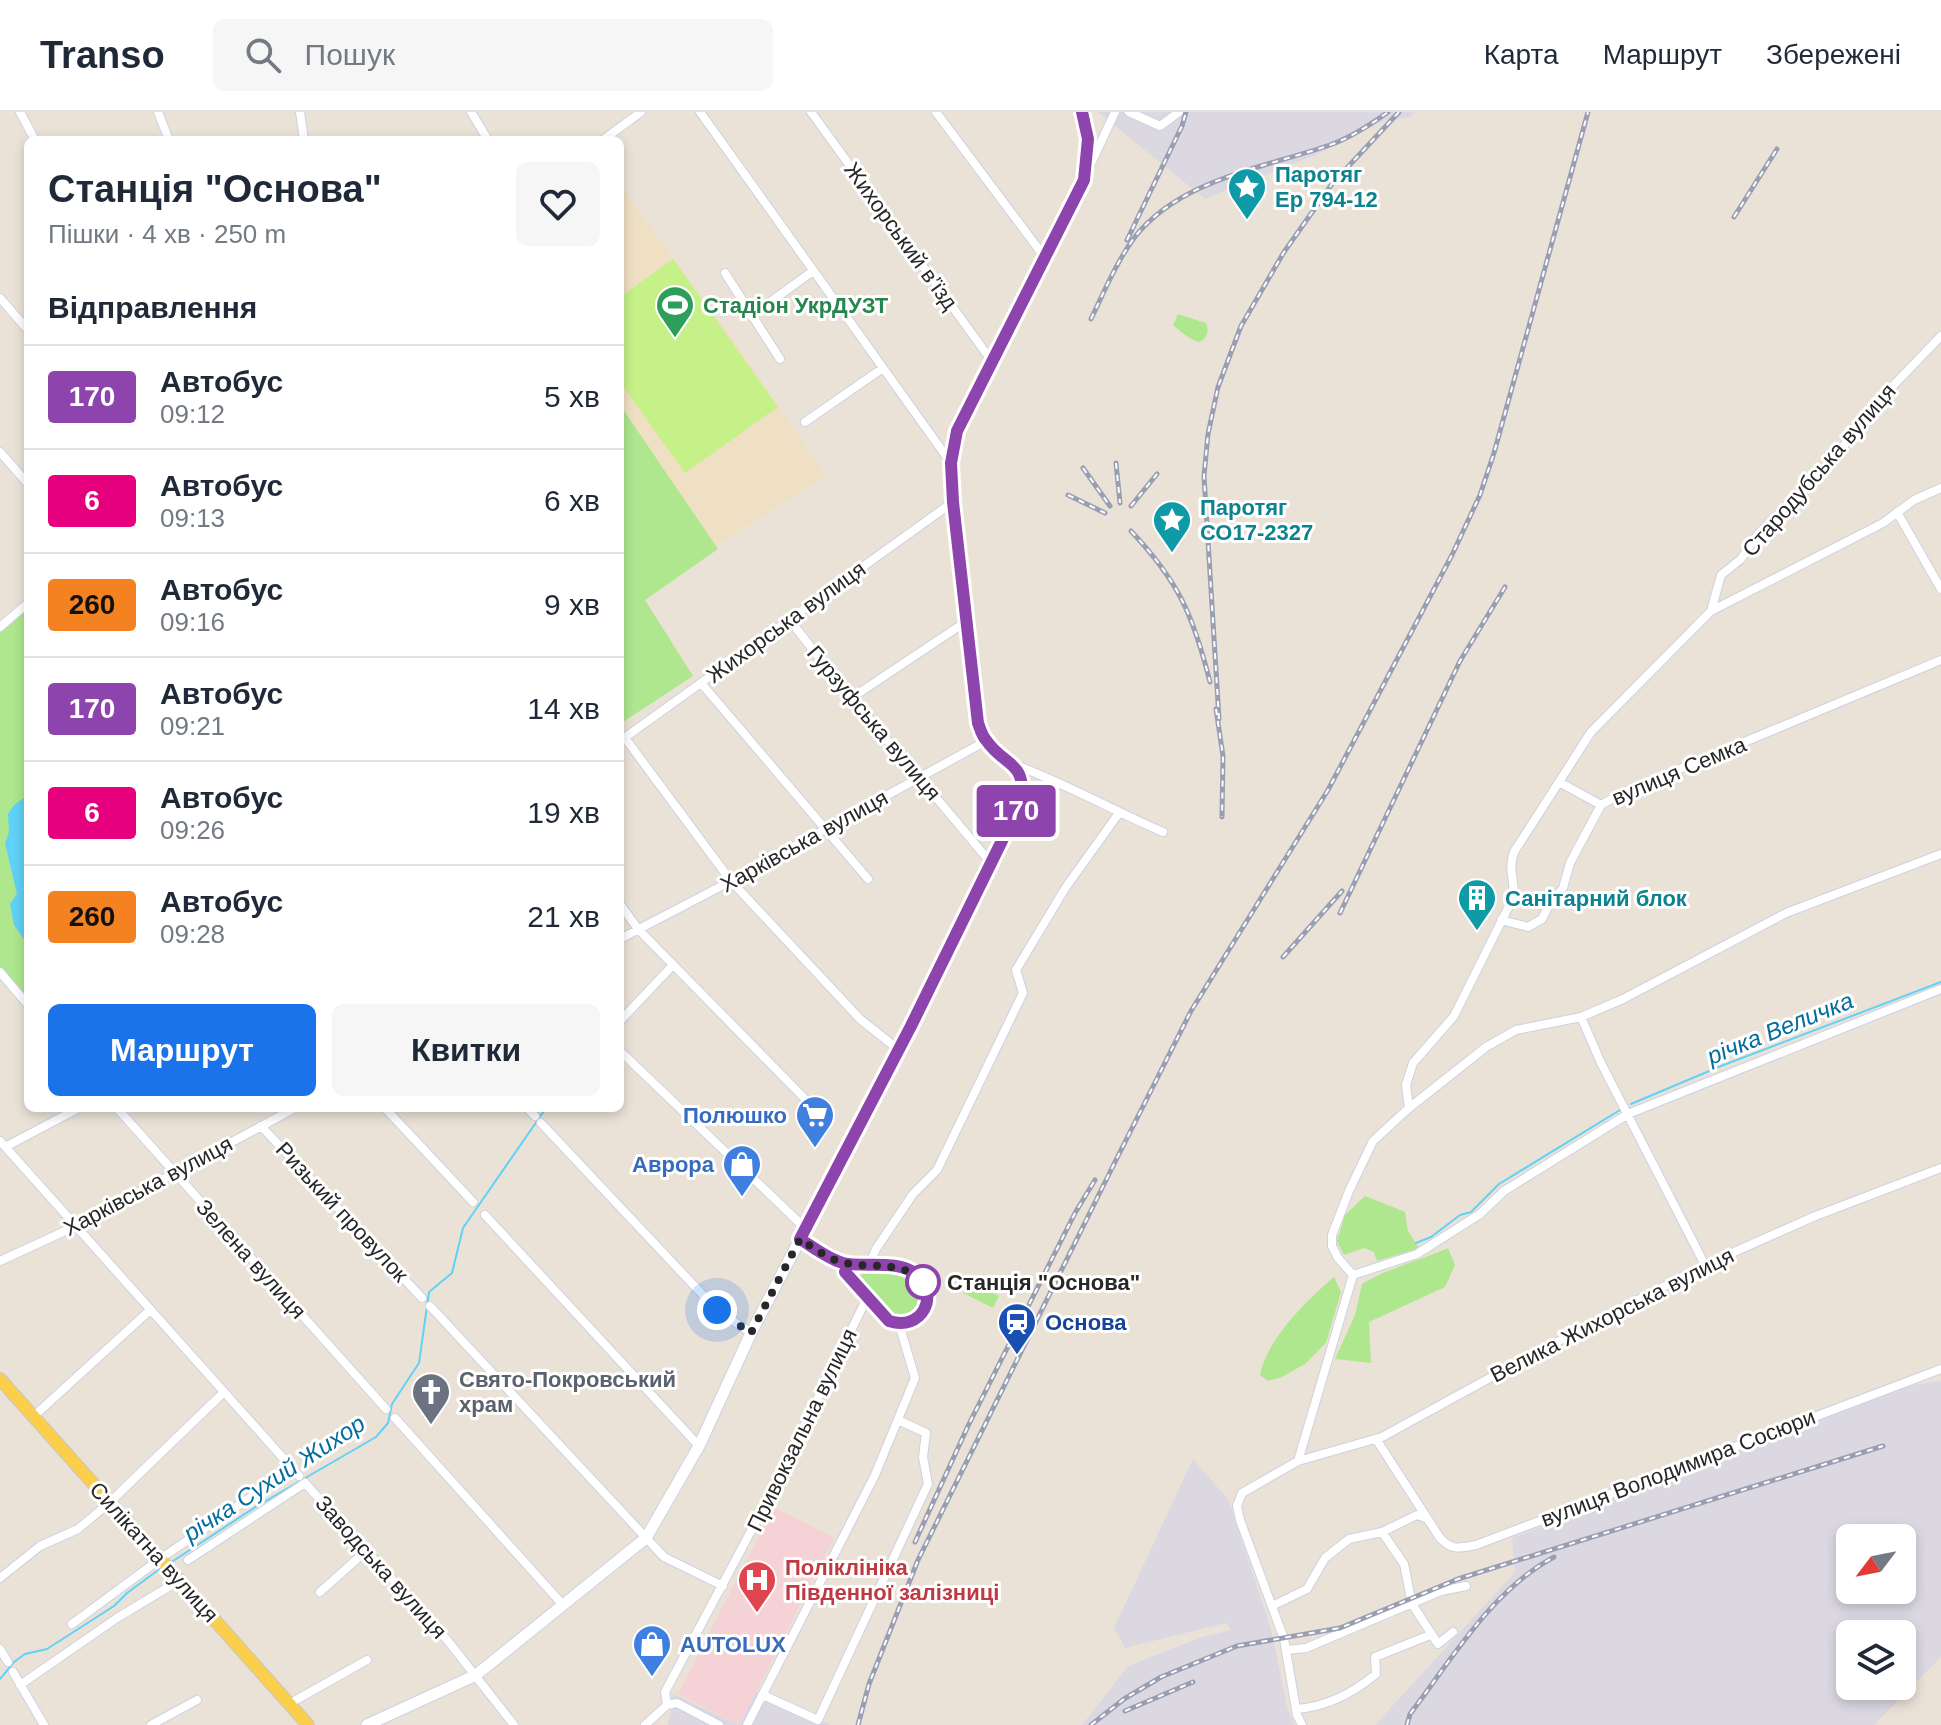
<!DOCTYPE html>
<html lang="uk">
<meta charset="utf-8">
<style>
:root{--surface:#fff;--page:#f6f6f7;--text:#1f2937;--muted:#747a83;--line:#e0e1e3;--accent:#1a73e8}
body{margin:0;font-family:Arial,sans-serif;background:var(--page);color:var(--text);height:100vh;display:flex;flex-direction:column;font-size:30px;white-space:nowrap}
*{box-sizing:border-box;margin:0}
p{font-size:26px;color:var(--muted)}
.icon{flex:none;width:44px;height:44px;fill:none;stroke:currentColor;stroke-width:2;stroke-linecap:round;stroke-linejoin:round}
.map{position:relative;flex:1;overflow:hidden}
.side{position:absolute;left:24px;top:24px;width:600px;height:976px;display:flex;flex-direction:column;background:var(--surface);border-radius:12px;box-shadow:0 4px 12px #0003}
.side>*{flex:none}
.badge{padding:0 16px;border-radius:6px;font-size:28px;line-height:52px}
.needle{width:52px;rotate:238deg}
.fabs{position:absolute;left:1836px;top:1412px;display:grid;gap:16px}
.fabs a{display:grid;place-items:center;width:80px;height:80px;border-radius:12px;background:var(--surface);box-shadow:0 4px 12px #0003;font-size:40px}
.you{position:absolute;width:40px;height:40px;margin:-20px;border:6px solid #fff;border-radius:50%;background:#1a73e8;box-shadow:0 0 0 12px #1a73e833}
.map>.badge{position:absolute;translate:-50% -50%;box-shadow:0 0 0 4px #fff}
h2{padding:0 24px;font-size:30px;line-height:72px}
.round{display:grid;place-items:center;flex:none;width:84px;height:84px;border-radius:12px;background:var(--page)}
.summary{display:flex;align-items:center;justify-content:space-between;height:136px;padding:0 24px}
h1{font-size:38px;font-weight:700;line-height:60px}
.primary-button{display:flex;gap:16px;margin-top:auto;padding:16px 24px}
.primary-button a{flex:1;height:92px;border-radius:12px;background:var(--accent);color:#fff;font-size:32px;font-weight:700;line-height:92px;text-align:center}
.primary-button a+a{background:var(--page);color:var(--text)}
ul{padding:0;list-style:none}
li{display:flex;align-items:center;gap:24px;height:104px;padding:0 24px;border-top:2px solid var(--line)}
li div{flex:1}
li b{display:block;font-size:30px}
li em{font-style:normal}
li .badge{min-width:88px;font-weight:700;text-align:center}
header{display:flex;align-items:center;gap:48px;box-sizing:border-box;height:112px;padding:0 40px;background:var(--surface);border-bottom:2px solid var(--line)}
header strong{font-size:38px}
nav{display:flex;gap:44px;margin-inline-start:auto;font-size:28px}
.search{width:560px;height:72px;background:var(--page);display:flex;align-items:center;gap:20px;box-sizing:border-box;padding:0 28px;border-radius:12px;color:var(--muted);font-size:30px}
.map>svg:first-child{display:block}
.industrial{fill:#dbd8e2;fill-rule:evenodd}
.education{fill:#efe0c4}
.medical{fill:#f4d2d5}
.green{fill:#aee78e}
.pitch{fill:#c6f088}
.water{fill:#60d2f7}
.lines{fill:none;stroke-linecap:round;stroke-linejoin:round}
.stream{stroke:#60d2f7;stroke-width:2}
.minor-casing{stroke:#ccd1e2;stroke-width:10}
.secondary-casing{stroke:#ccd1e2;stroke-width:13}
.primary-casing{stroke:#c7c7c7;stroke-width:14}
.minor{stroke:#fff;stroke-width:8}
.secondary{stroke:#fff;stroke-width:11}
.primary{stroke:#fbce4c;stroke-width:12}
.rail-casing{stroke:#9a9eb3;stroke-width:5}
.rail{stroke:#fff;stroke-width:2;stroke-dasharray:6;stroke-linecap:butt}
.line-casing{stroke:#fff;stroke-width:18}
.line{stroke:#8e44ad;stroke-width:12}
.walk{stroke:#272727;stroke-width:8;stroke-dasharray:0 14.4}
.stop-dot{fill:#fff;stroke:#8e44ad;stroke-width:4}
.labels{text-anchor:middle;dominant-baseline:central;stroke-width:6;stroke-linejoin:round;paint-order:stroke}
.culture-label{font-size:22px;font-weight:bold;fill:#0d838f;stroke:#fff;text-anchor:start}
.street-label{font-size:22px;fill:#272727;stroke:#fff}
.leisure-label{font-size:22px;font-weight:bold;fill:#27864d;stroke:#fff;text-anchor:start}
.shop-label{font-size:22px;font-weight:bold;fill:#366cbe;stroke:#fff;text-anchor:end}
.stop-label{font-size:22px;font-weight:bold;fill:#272727;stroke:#fff;text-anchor:start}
.transit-label{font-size:22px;font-weight:bold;fill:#164399;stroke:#fff;text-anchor:start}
.worship-label{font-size:22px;font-weight:bold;fill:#5b616d;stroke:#fff;text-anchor:start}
.health-label{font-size:22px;font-weight:bold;fill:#be3a42;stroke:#fff;text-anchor:start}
.water-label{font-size:24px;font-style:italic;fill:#036d9f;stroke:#fff}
</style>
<header>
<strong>Transo</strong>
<div class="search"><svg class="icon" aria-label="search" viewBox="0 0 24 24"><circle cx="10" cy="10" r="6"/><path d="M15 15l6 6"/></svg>Пошук</div>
<nav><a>Карта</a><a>Маршрут</a><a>Збережені</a></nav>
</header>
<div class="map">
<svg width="1941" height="1613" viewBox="0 0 1941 1613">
<rect width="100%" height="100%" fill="#ebe2d7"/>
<path class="industrial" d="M1098,0H1416L1410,5L1386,8L1313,44L1205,87Z
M1941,1269V1545L1874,1613H1375L1515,1460L1512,1426L1908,1274ZM1902,1426V1478H1850V1426ZM1902,1522V1574H1850V1522Z
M1193,1347L1228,1387L1271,1517L1287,1594L1294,1613H1082L1128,1554L1202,1525L1231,1518L1226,1511L1125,1536L1114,1516Z
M756,1579L831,1613H668L674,1582L738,1613Z"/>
<path class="education" d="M620,74L733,227L825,364L715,434L620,293Z"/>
<path class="medical" d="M774,1395L834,1426L739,1613L678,1582Z"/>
<path class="green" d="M1178,202L1206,211C1209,220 1208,226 1199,230C1189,227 1181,220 1173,213Z
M620,293L718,437L645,488L693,564L620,612Z
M28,491V893L0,860V515Z
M1365,1084L1405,1100L1408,1119L1419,1136L1377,1149L1374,1140L1364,1136L1344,1143L1337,1129L1345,1103Z
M1448,1136L1455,1153L1445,1175L1369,1210L1371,1251L1335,1247L1355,1203L1362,1172C1388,1156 1419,1149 1448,1136Z
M864,1160C876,1160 897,1157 908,1163C928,1172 925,1200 906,1207L893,1204L860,1169L859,1165Z
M1334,1165L1341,1180L1326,1231L1305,1252L1282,1265L1268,1269L1260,1263C1267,1227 1307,1188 1334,1165Z
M969,1169L999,1184L993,1196L963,1181Z"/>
<path class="pitch" d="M673,147L778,295L685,361L620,270V185Z"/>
<path class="water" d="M28,683V833L14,813L10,792L17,782L5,731L9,720L8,702L14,693Z"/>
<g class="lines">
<path class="stream" d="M1631,992L1721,954L1941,870
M1416,1131L1431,1125L1460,1103L1471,1100L1499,1072L1620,998
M170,1451L257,1394L376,1325L388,1311L392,1292L419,1251L429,1180L452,1161L463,1116L546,996
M0,1567L14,1550L25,1542L47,1537L114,1494L127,1481L161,1456"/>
<g class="minor-casing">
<path id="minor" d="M20,0L35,28
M158,0L169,28
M300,0L304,28
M471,0L488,28
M700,0L951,351
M811,0L991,248
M936,0L1046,147
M1129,0L1160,14L1179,0
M603,28L641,0
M1087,60L1115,0
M725,161L780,247
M0,186L28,218
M751,204L813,159
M805,310L883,256
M0,340L28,372
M1897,400L1941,477
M1711,499L1721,463L1741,447L1759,421L1831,349L1889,278L1941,224
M790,508C853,592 924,669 990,750
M0,515L28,491
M701,571L868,767
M850,587L967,509
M625,626L731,769L860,907L899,938
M620,629L953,390
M1013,652C1065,671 1112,698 1163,720
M1559,670L1601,693
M1513,786L1540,793H1549L1563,776L1570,751L1601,693L1622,681L1941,548
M620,792L638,817L812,994
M1501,808L1528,815L1542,807L1549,793
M620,827L731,769L986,629
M0,860L28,893
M1581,905L1601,951L1705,1153
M620,909L673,853
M620,939L806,1117
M117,996L386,1297
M385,996L473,1090
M527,996L535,1004
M1409,996L1406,973L1413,951L1454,904L1513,786C1516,767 1507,760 1514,740L1591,620L1711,499L1883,411L1914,388L1941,376
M541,1011L717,1198L751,1221
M261,1014L422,1186
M0,1029L299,1364
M5,1035L79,996
M485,1103L699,1334
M800,1127C813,1135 828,1147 843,1151C865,1156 897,1146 916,1162C941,1184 921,1220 889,1209L834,1148
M0,1149L76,1114L295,996
M869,1153L876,1137L913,1082L937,1058L1023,881L1016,858L1066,775L1119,701
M1353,1163L1338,1146L1332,1134V1123L1349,1079L1373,1029L1409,996L1486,935L1516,918L1581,905L1623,887L1786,801L1941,742
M1353,1163L1417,1142L1480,1102L1504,1079L1628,1002L1941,877
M430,1194L664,1445L723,1474
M34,1304L149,1199
M395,1306L563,1493
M1376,1327L1440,1426C1452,1439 1460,1436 1476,1433L1941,1257
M1298,1349L1353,1163
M1382,1420L1404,1452L1412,1492L1438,1532L1453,1520
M188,1448L305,1371L448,1529L514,1613
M0,1466L40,1434L78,1417L109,1391L223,1281
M320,1480L366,1439
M1272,1494L1307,1477L1325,1446L1349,1427L1382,1420L1417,1403L1426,1406
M72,1512L160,1447L292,1357
M0,1537L8,1550
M1287,1538L1306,1536L1441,1479L1466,1474
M13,1560L44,1613
M20,1573L117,1506L180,1468
M763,1583L818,1608L928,1372L923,1345L926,1321L898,1308
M289,1592L367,1548
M667,1593L665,1580L766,1391L867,1186
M667,1593L677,1591L719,1613
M1296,1597C1327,1595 1353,1581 1376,1562L1375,1545L1430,1523
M151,1613L197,1588
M645,1613L667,1593
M747,1613L875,1363L915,1266L899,1212
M1302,1613L1297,1603L1284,1527L1240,1408L1237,1394L1242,1381L1298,1349L1382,1325L1517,1251L1705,1153L1813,1105L1941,1056"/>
</g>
<g class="secondary-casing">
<path id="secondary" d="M367,1613L476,1563L646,1426L699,1334L751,1221L899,938L1021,690C1027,650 1004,654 986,628C982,624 980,616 978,611L953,390L951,351L957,319L1084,68L1088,27L1082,0"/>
</g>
<g class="primary-casing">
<path id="primary" d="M0,1267L308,1613"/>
</g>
<use href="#minor" class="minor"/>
<use href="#secondary" class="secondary"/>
<use href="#primary" class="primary"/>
<g class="rail-casing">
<path id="rail" d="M1734,105L1777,37
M1127,128L1182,14L1186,0
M1091,207C1104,180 1116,151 1134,126C1180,67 1264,56 1330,33C1352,25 1370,13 1388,0
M1116,351L1120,391
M1083,356L1110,394
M1068,383L1105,401
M1131,394L1157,362
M1131,419C1179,470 1193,503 1210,570
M1216,597L1223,644L1222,705
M1219,607L1204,364L1208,322L1218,275L1241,214L1284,140L1332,72L1399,0
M1340,801L1460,549L1505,475
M1283,845L1342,779
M915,1430L968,1314L1075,1101L1095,1068
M1125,1599L1193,1570
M858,1613L869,1572L918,1448L1113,1054L1191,899L1328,678L1452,443L1480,383L1494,341L1588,0
M1091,1613L1124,1587L1161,1565L1237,1534L1340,1516L1458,1467L1883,1334
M1407,1613L1410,1602C1452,1547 1492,1478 1554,1445"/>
</g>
<use href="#rail" class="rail"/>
</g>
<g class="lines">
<g class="line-casing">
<path id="line" d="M845,1160L889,1209C921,1220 941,1184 916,1162C897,1147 865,1156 843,1151C828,1147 813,1135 800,1127L911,914L1021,690C1027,648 1004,655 986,628C982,624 980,616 978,611L953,390L951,351L957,319L1084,68L1088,27L1082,0"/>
</g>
<use href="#line" class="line"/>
<path class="walk" d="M717,1198L751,1221L800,1127C814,1136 829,1148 845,1151C873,1157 902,1148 923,1170"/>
</g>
<defs>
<g id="sight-pin" transform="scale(2)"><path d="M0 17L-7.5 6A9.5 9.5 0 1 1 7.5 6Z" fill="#0f9aa8" stroke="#fff"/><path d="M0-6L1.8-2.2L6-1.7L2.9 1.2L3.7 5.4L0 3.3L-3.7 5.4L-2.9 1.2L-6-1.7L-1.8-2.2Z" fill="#fff"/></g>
<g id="stadium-pin" transform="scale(2)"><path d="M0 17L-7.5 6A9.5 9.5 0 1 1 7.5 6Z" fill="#2e9e5b" stroke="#fff"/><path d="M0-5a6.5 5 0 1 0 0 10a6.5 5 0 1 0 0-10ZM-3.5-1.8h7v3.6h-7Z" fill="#fff"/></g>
<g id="building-pin" transform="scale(2)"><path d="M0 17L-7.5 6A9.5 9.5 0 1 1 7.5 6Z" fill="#0f9aa8" stroke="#fff"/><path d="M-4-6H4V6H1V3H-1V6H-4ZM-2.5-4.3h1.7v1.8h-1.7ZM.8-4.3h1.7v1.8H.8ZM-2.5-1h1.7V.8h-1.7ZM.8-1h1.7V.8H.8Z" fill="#fff"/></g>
<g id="supermarket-pin" transform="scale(2)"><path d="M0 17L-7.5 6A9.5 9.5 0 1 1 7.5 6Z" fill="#3f7fe0" stroke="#fff"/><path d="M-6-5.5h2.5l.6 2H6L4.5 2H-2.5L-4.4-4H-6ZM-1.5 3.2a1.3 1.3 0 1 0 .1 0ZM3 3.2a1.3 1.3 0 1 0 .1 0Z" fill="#fff"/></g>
<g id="shop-pin" transform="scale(2)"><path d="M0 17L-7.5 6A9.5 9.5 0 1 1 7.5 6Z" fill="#3f7fe0" stroke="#fff"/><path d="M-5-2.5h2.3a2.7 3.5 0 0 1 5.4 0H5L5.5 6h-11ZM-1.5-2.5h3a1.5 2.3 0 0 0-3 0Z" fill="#fff"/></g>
<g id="station-pin" transform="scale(2)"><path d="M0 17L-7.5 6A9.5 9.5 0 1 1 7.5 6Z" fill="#1a4fb4" stroke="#fff"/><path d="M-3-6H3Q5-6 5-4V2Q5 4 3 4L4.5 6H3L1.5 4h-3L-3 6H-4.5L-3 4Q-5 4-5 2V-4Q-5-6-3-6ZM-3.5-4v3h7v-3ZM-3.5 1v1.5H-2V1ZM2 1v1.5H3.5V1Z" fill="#fff"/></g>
<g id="church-pin" transform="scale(2)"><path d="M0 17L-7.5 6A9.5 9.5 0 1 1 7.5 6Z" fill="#6b7280" stroke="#fff"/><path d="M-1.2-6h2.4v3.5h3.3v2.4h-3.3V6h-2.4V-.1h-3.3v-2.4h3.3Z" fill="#fff"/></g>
<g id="hospital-pin" transform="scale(2)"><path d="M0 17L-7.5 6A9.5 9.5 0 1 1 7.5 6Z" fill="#e0444e" stroke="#fff"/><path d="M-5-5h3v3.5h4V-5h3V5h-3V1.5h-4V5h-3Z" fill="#fff"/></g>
</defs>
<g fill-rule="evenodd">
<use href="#sight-pin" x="1247" y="75"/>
<use href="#stadium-pin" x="675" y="193"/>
<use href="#sight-pin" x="1172" y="408"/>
<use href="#building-pin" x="1477" y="786"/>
<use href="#supermarket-pin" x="815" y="1003"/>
<use href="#shop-pin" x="742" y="1052"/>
<use href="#station-pin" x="1017" y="1210"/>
<use href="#church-pin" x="431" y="1280"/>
<use href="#hospital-pin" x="757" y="1468"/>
<use href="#shop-pin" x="652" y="1532"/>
</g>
<circle class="stop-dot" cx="923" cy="1170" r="16"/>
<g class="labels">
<g class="culture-label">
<text x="1275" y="62">Паротяг<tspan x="1275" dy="25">Ер 794-12</tspan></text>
<text x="1200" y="395">Паротяг<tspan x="1200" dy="25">СО17-2327</tspan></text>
<text x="1505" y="786">Санітарний блок</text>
</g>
<g class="street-label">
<text transform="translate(901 124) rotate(54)">Жихорський в’їзд</text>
<text transform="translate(1819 358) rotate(-49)">Стародубська вулиця</text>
<text transform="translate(786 510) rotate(-36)">Жихорська вулиця</text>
<text transform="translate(874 611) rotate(50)">Гурзуфська вулиця</text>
<text transform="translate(1679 659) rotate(-23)">вулиця Семка</text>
<text transform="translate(804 729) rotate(-29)">Харківська вулиця</text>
<text transform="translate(148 1074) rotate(-28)">Харківська вулиця</text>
<text transform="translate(342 1100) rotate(47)">Ризький провулок</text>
<text transform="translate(251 1147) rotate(48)">Зелена вулиця</text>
<text transform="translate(1612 1203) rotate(-27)">Велика Жихорська вулиця</text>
<text transform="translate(802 1318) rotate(-64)">Привокзальна вулиця</text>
<text transform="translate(1678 1356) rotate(-21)">вулиця Володимира Сосюри</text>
<text transform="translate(154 1440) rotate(48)">Силікатна вулиця</text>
<text transform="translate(381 1455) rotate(48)">Заводська вулиця</text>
</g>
<g class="leisure-label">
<text x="703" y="193">Стадіон УкрДУЗТ</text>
</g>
<g class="shop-label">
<text x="787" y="1003">Полюшко</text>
<text x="714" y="1052">Аврора</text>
<text x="680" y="1532" text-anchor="start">AUTOLUX</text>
</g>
<g class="stop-label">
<text x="947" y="1170">Станція "Основа"</text>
</g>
<g class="transit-label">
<text x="1045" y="1210">Основа</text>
</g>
<g class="worship-label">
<text x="459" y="1267">Свято-Покровський<tspan x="459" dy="25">храм</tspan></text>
</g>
<g class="health-label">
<text x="785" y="1455">Поліклініка<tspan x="785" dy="25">Південної залізниці</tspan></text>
</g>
<g class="water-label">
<text transform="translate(1780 916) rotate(-22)">річка Величка</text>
<text transform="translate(274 1366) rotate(-33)">річка Сухий Жихор</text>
</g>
</g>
</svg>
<div class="fabs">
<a><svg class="needle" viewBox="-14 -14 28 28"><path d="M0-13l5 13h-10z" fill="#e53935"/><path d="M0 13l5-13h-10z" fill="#747a83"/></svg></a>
<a><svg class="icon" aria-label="layers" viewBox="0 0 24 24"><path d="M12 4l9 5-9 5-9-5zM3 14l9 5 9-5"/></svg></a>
</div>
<div class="you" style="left:717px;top:1198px"></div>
<b class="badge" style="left:1016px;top:699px;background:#8e44ad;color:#fff">170</b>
<section class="side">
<div class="summary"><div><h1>Станція &quot;Основа&quot;</h1><p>Пішки · 4 хв · 250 m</p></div><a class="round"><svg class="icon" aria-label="heart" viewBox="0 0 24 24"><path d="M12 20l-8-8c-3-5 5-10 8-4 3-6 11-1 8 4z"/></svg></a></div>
<h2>Відправлення</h2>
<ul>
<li><span class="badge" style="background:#8e44ad;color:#fff">170</span><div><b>Автобус</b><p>09:12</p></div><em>5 хв</em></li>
<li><span class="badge" style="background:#e6007e;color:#fff">6</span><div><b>Автобус</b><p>09:13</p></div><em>6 хв</em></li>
<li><span class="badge" style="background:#f58220;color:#111">260</span><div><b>Автобус</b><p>09:16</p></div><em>9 хв</em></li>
<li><span class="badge" style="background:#8e44ad;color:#fff">170</span><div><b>Автобус</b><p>09:21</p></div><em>14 хв</em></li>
<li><span class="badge" style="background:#e6007e;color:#fff">6</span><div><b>Автобус</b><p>09:26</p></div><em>19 хв</em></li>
<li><span class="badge" style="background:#f58220;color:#111">260</span><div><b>Автобус</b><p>09:28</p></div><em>21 хв</em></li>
</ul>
<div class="primary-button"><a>Маршрут</a><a>Квитки</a></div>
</section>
</div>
